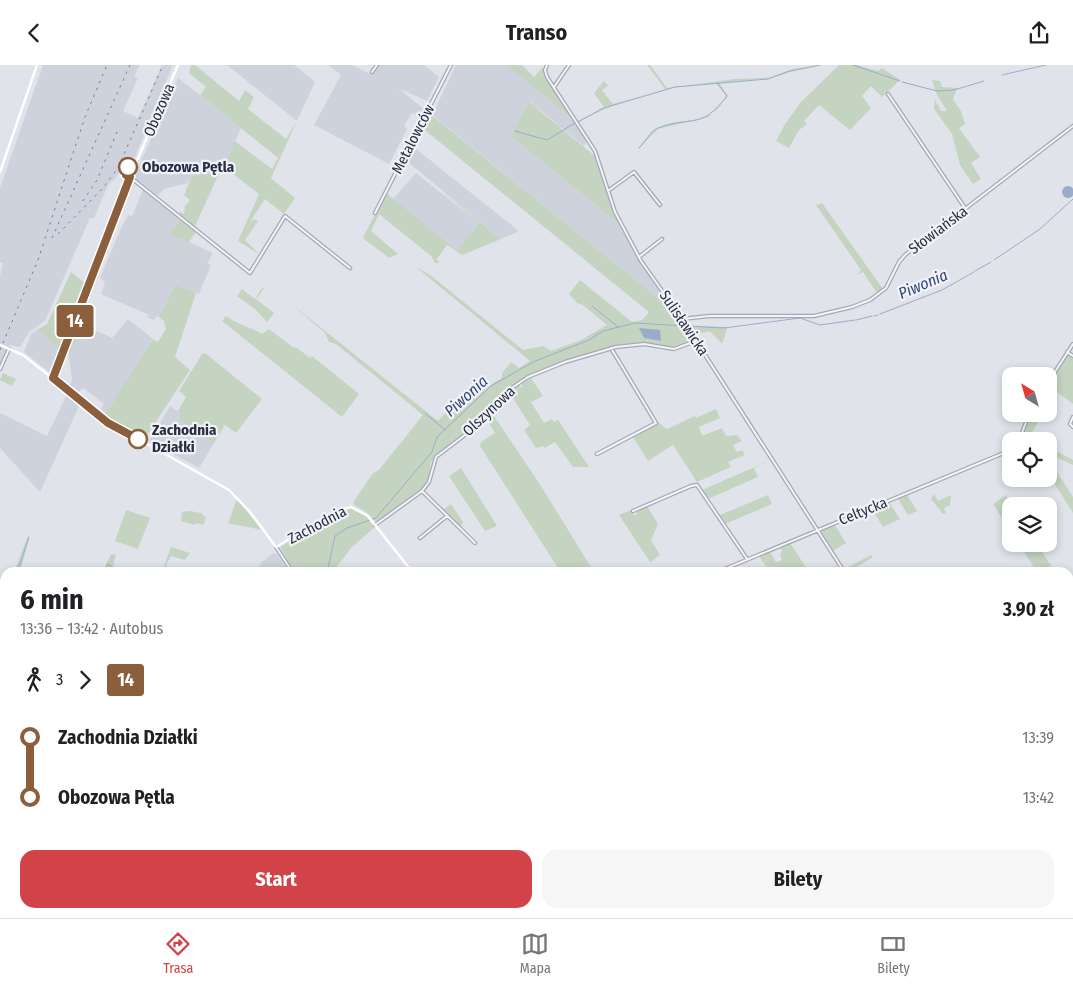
<!DOCTYPE html>
<html lang="pl">
<meta charset="utf-8">
<style>
:root{--surface:#fff;--page:#f6f6f6;--text:#202124;--muted:#757577;--line:#e0e0e0;--accent:#d14348}
body{margin:0;font-family:"Fira Sans Condensed",sans-serif;background:var(--page);color:var(--text);height:100vh;display:flex;flex-direction:column;font-size:19px;white-space:nowrap}
*{box-sizing:border-box;margin:0}
p{font-size:16px;color:var(--muted)}
.icon{flex:none;width:28px;height:28px;fill:none;stroke:currentColor;stroke-width:2;stroke-linecap:round;stroke-linejoin:round}
.map{position:relative;flex:1;overflow:hidden}
.details{position:absolute;left:0px;top:502px;width:1074px;height:351px;display:flex;flex-direction:column;background:var(--surface);border-radius:15px 15px 0 0;box-shadow:0 2px 8px #0003}
.details>*{flex:none}
.badge{padding:0 10px;border-radius:4px;font-size:18px;line-height:32px}
.needle{width:32px;rotate:323deg}
.buttons{position:absolute;left:1002px;top:302px;display:grid;gap:10px}
.buttons a{display:grid;place-items:center;width:55px;height:55px;border-radius:10px;background:var(--surface);box-shadow:0 2px 8px #0003;font-size:25px}
.map>.badge{position:absolute;translate:-50% -50%;box-shadow:0 0 0 2px #fff}
.legs{display:flex;align-items:center;gap:8px;height:55px;padding:0 20px;font-size:16px}
.legs p{margin-inline-start:auto}
.head{display:flex;align-items:center;justify-content:space-between;height:85px;padding:0 20px}
h1{font-size:28px;font-weight:700;line-height:38px}
.button{display:flex;gap:10px;margin-top:auto;padding:10px 20px}
.button a{flex:1;height:58px;border-radius:15px;background:var(--accent);color:#fff;font-size:20px;font-weight:700;line-height:58px;text-align:center}
.button a+a{background:var(--page);color:var(--text)}
ul{padding:0 20px;list-style:none}
li{display:flex;align-items:center;gap:18px;height:60px;font-size:19px}
li i{display:grid;place-items:center;width:8px;height:100%;margin:0 6px;background:currentColor}
li i::after{content:'';width:12px;height:12px;margin:-6px;border:4px solid;border-radius:50%;background:var(--surface)}
li p{margin-inline-start:auto}
li:first-child i{background:linear-gradient(#0000 50%,currentColor 0)}
li:last-child i{background:linear-gradient(currentColor 50%,#0000 0)}
header{display:flex;justify-content:space-between;align-items:center;height:65px;padding:0 20px;background:var(--surface);font-size:22px;font-weight:700}
.dock{display:flex;justify-content:space-around;align-items:center;height:70px;border-top:1px solid var(--line);background:var(--surface);font-size:14px;color:var(--muted)}
.dock a{display:grid;justify-items:center;gap:2px}
.dock .active{color:var(--accent)}
.map>svg:first-child{display:block}
.built{fill:#ced2dc}
.green{fill:#c4d4c1}
.water{fill:#9bacca}
.lines{fill:none;stroke-linecap:round;stroke-linejoin:round}
.stream{stroke:#9bacca;stroke-width:1}
.street-casing{stroke:#a5a9b4;stroke-width:4.5}
.street{stroke:#f3f4f8;stroke-width:2}
.secondary{stroke:#fff;stroke-width:2.5}
.rail{stroke:#798094;stroke-width:1;stroke-dasharray:2.5 5;stroke-linecap:butt}
.line-1-casing{stroke:#fff;stroke-width:11}
.line-1{stroke:#8b5e3c;stroke-width:8}
.stop-1-dot{fill:#fff;stroke:#8b5e3c;stroke-width:2.5}
.labels{text-anchor:middle;dominant-baseline:central;stroke-width:4.5;stroke-linejoin:round;paint-order:stroke}
.street-label{font-size:15px;fill:#282f42;stroke:#f0f2f7}
.stop-label{font-size:15px;font-weight:bold;fill:#282f42;stroke:#f0f2f7;text-anchor:start}
.water-label{font-size:16px;font-style:italic;fill:#324876;stroke:#f0f2f7}
</style>
<header><svg class="icon" aria-label="back" viewBox="0 0 24 24"><path d="M15 5l-7 7 7 7"/></svg>Transo<svg class="icon" aria-label="share" viewBox="0 0 24 24"><path d="M12 15V3M7 8l5-5 5 5M5 13v7h14v-7"/></svg></header>
<div class="map">
<svg width="1073" height="853" viewBox="0 0 1073 853">
<rect width="100%" height="100%" fill="#e0e3ea"/>
<path class="built" d="M43,0H140L134,11L138,13L123,46L138,53L162,0H173L135,92H128L115,114L109,118L94,153H90L45,256L29,267L20,282L9,280L0,302V211L3,198L0,197V123Z
M227,0H294L315,17L297,56Z
M328,0H352L372,10L378,0H424L439,12L427,36L398,23L424,44L419,51L413,48L411,49L404,61L407,64L389,99L314,60L341,10Z
M456,0H506L572,53L587,75L584,81L530,37L511,71L620,160L641,198L670,238L667,240L432,50Z
M178,13L241,63L224,101L222,100L216,106L192,111L188,118L164,124L158,131L134,112Z
M414,82L451,112L519,166L501,174L409,98L408,94Z
M416,108L479,158L457,185L393,134Z
M143,125L180,155L170,168L213,188L207,198L211,200L199,229L175,221L164,243L154,255L148,253L149,250L101,229L105,217L100,213L121,163L128,150L132,151Z
M128,254L153,274L106,348L101,344L104,339L87,326L83,323L78,327L70,320L72,315L69,291L82,259L112,273Z
M37,265L59,283L49,307L24,287L31,269Z
M67,329L80,339L40,427L0,383V348L47,371Z
M170,341L181,348L178,354L214,378L199,403L149,376Z
M273,488L277,489L289,507H255L262,497Z"/>
<path class="green" d="M191,0H195L239,36L245,25L254,32L248,44L286,74L297,56L271,113L295,133L284,149L265,134L250,157L254,154L258,156L245,175L259,189L238,176L259,129L224,102H222L195,161L179,149L180,147L184,149L185,141L190,135L184,130L192,111L216,106L222,99L224,101L235,76L272,104L278,93L200,30L206,22L189,8Z
M506,0H522L534,12L543,2L546,13L572,53Z
M647,0H650L667,23L735,14L768,13L793,4L823,0L790,7L768,14L719,18L728,31L709,52L658,64L638,84C641,79 650,68 656,64C679,50 714,64 726,30L717,19C676,17 614,37 578,57V56L604,42L594,28L604,16L608,21L602,25L613,39L665,24Z
M839,0H856L878,6L882,3L900,15L882,32L871,21L862,31L871,43L850,65L819,40L804,56L807,59L799,65L789,83L776,76L785,59L801,37Z
M932,15L940,16L942,22L957,23L953,34L961,46L965,59L959,63L980,92L971,98L981,114L973,119L960,100L952,69L934,44L935,35L941,46H947L937,30Z
M529,37L595,91L609,135L620,160L511,71Z
M430,49L667,240L670,238L686,261L728,262L722,279L710,266L698,269L703,280L700,281L696,275L673,283L648,278L616,280L530,309L507,325L478,359L436,390L431,398L429,414L424,422L376,457L366,447L353,439L354,436L373,408L379,405L423,350L336,279L329,277L325,268L290,238L438,356C449,343 465,333 478,320L487,322L502,313V308L511,297L519,303L530,296L416,202L430,210L523,285L543,281L551,286L581,275L607,260L583,240L577,238L569,229L580,215L632,257L642,255L649,247L421,62Z
M440,125L501,174L462,190L447,180L437,194L439,198H435L431,191L379,149L371,166L398,189L389,193L363,173L386,128L457,185L479,158Z
M822,138L883,224L877,228L863,207L856,210L861,205L816,140Z
M180,155L196,167L189,177L169,169Z
M71,207L87,220L53,306L49,307L59,283L37,265L47,259Z
M175,220L196,228L175,292L190,305L144,375L104,351L153,274L158,277L166,264L164,256L158,251L164,243Z
M262,223L264,224L256,234L274,248L267,257L256,245L237,231L242,224L255,234Z
M226,251C238,260 249,261 262,269L269,264L294,283L296,282L310,293L312,291L359,329L342,352L222,256Z
M78,261L81,263L69,291L68,284Z
M205,288L262,334L236,368L225,360L214,378L178,354L181,348L178,346L186,332L179,326L202,289Z
M1067,289L1073,292V339L1049,321Z
M3,308L16,314L12,321L0,315Z
M531,313L543,331L531,337L544,358L552,354L554,357L558,355L589,402H573L555,377L545,383L543,381L536,383L524,365L530,360L509,327L519,320L522,323V318Z
M716,344L720,353L699,362L702,371L722,363L726,371L737,370L742,376L733,380L737,387L742,385L745,390L728,397L731,402L697,417L673,380L648,396L633,372L659,358L667,364L695,351L696,353Z
M492,348L541,421L594,507H559L560,506L480,381L481,377L495,368L487,354Z
M1031,349H1043L1027,376H1020Z
M1049,382L1073,395V400L1049,389Z
M1049,394L1073,432V448L1049,410Z
M771,395L754,403L758,412L708,434L702,425Z
M461,403L466,411L497,461L485,466L449,411Z
M934,429L938,436L951,430L950,440L944,443L946,448L943,449L931,434Z
M768,430L772,439L725,459L720,450Z
M907,430L917,446L908,450L898,434Z
M1006,430L1013,441L1011,467L993,439Z
M237,434L262,465L228,458Z
M889,437L900,454L883,462L872,444Z
M451,439L463,457L461,462L443,445Z
M647,441L658,459L651,475L660,490L650,497L619,450L631,445L634,450L637,449L636,446Z
M350,443L366,451L374,463L351,483L333,507H294L280,482L338,447Z
M126,445L150,453L138,484L115,476Z
M190,446L201,448L206,453L203,460L197,458L194,460L181,456L182,447Z
M834,459L846,478L833,486L820,465Z
M28,471L29,474L20,507H14Z
M790,478L809,507H783L778,502L770,507L759,491L770,486L775,496L779,497L782,494L780,490L782,486L780,482Z
M1019,479H1037L1055,507H1048L1044,504L1037,507Z
M171,482L190,488L185,495L171,491L167,498L166,507H162Z
M111,489L116,490L113,501L124,507H118L107,501L105,507L102,508Z
M871,490L873,492L849,507L844,502H848Z
M1069,730L1073,737V756L1070,758Z
M0,786L5,788V849H140L141,853H0Z
M202,849H235L227,853H203Z
M700,849H753L754,853H703Z"/>
<path class="water" d="M1062 127a6 6 0 1 1 12 0a6 6 0 1 1-12 0Z
M639,263L660,265L661,276L644,273Z"/>
<g class="lines">
<path class="stream" d="M853,0L900,16
M1002,10L1046,0
M902,17L937,26L954,25L984,16
M578,57L604,43L675,22L768,14L790,6L820,0
M515,66L547,75L575,58
M639,83C646,77 650,66 658,63C692,50 700,66 727,31L717,18
M994,195L1040,164L1073,134
M975,206L991,197
M592,241L618,262
M880,249L942,225L974,207
M874,251L878,250
M856,255L872,251
M689,261L724,263L800,253L820,260L855,255
M425,348L445,365
M17,508L29,472
M103,508L108,499L120,508
M327,508L335,471L347,463L376,453L432,387L437,372L491,321L533,297L589,275L603,266L635,258L685,261
M211,853L213,849"/>
<g class="street-casing">
<path id="street" d="M547,0L545,5L547,12L595,86L615,147L641,196L682,254L845,508
M372,7L377,0
M554,22L569,0
M888,29L965,143
M130,112L250,208L285,151L350,203
M608,126L634,107L660,140
M375,148L451,0
M639,192L662,174
M682,254L709,251H814L852,242L870,235L886,223L899,197L905,190L1073,61
M1067,287L1073,291
M0,304L9,284
M1049,316L1073,279
M1073,352L1070,359L1073,362
M1019,376L1029,349
M597,389L656,358L611,283
M422,426L475,478
M633,446L691,421L697,420L747,494
M375,460L422,426L429,417L436,392L482,357L507,326L528,312L565,297L616,282L644,279L674,284L696,276
M420,473L447,451
M276,482L293,508
M715,508L1011,385
M0,569L5,572
M1069,760L1073,757
M0,783L5,785
M1069,847L1072,853
M529,849L532,853
M626,849L629,853
M827,849L830,853
M143,853L144,849
M501,853L506,849
M792,853L796,849
M843,853L850,849
M919,853L926,849"/>
</g>
<use href="#street" class="street"/>
<path class="secondary" d="M0,107L37,0
M0,280L23,290L108,357L229,425L250,447L276,482L336,446L351,442L368,451L413,508
M53,313L130,112L178,0
M1069,591L1073,588"/>
<path class="rail" d="M83,136L97,115L117,67
M58,169L102,124L118,103L163,0
M52,173L130,0
M0,285L38,195L85,52L107,0"/>
</g>
<g class="lines">
<g class="line-1-casing">
<path id="line-1" d="M128,102L126,110L130,112L53,313L108,358L138,374"/>
</g>
<use href="#line-1" class="line-1"/>
</g>
<g class="stop-1-dot">
<circle cx="128" cy="102" r="9"/>
<circle cx="138" cy="374" r="9"/>
</g>
<g class="labels">
<g class="street-label">
<text transform="translate(159 45) rotate(-67)">Obozowa</text>
<text transform="translate(413 74) rotate(-63)">Metalowców</text>
<text transform="translate(938 165) rotate(-37)">Słowiańska</text>
<text transform="translate(684 258) rotate(56)">Sulisławicka</text>
<text transform="translate(489 346) rotate(-43)">Olszynowa</text>
<text transform="translate(863 446) rotate(-22)">Celtycka</text>
<text transform="translate(317 460) rotate(-28)">Zachodnia</text>
</g>
<g class="stop-label">
<text x="142" y="102">Obozowa Pętla</text>
<text x="152" y="365">Zachodnia<tspan x="152" dy="17">Działki</tspan></text>
</g>
<g class="water-label">
<text transform="translate(923 219) rotate(-23)">Piwonia</text>
<text transform="translate(466 331) rotate(-42)">Piwonia</text>
</g>
</g>
</svg>
<div class="buttons">
<a><svg class="needle" viewBox="-14 -14 28 28"><path d="M0-13l5 13h-10z" fill="#e53935"/><path d="M0 13l5-13h-10z" fill="#757577"/></svg></a>
<a><svg class="icon" aria-label="locate" viewBox="0 0 24 24"><circle cx="12" cy="12" r="6"/><path d="M12 2v4M12 18v4M2 12h4M18 12h4"/></svg></a>
<a><svg class="icon" aria-label="layers" viewBox="0 0 24 24"><path d="M12 4l9 5-9 5-9-5zM3 14l9 5 9-5"/></svg></a>
</div>
<b class="badge" style="left:75px;top:256px;background:#8b5e3c;color:#fff">14</b>
<section class="details">
<div class="head"><div><h1>6 min</h1><p>13:36 – 13:42 · Autobus</p></div><b>3.90 zł</b></div>
<div class="legs"><svg class="icon" aria-label="walk" viewBox="0 0 24 24"><circle cx="13" cy="4" r="2"/><path d="M13 8l-2 6 4 7M11 14l-3 7M7 12l3-4h3l4 4"/></svg>3<svg class="icon" aria-label="forward" viewBox="0 0 24 24"><path d="M9 5l7 7-7 7"/></svg><b class="badge" style="background:#8b5e3c;color:#fff">14</b></div>
<ul>
<li><i style="color:#8b5e3c"></i><b>Zachodnia Działki</b><p>13:39</p></li>
<li><i style="color:#8b5e3c"></i><b>Obozowa Pętla</b><p>13:42</p></li>
</ul>
<div class="button"><a>Start</a><a>Bilety</a></div>
</section>
</div>
<nav class="dock">
<a class="active"><svg class="icon" aria-label="directions" viewBox="0 0 24 24"><path d="M12 3l9 9-9 9-9-9zM9 14v-3h6M13 9l2 2-2 2"/></svg>Trasa</a>
<a><svg class="icon" aria-label="map" viewBox="0 0 24 24"><path d="M3 6l6-2 6 2 6-2v14l-6 2-6-2-6 2zM9 4v14M15 6v14"/></svg>Mapa</a>
<a><svg class="icon" aria-label="tickets" viewBox="0 0 24 24"><path d="M3 7h18v10H3zM15 7v10"/></svg>Bilety</a>
</nav>
